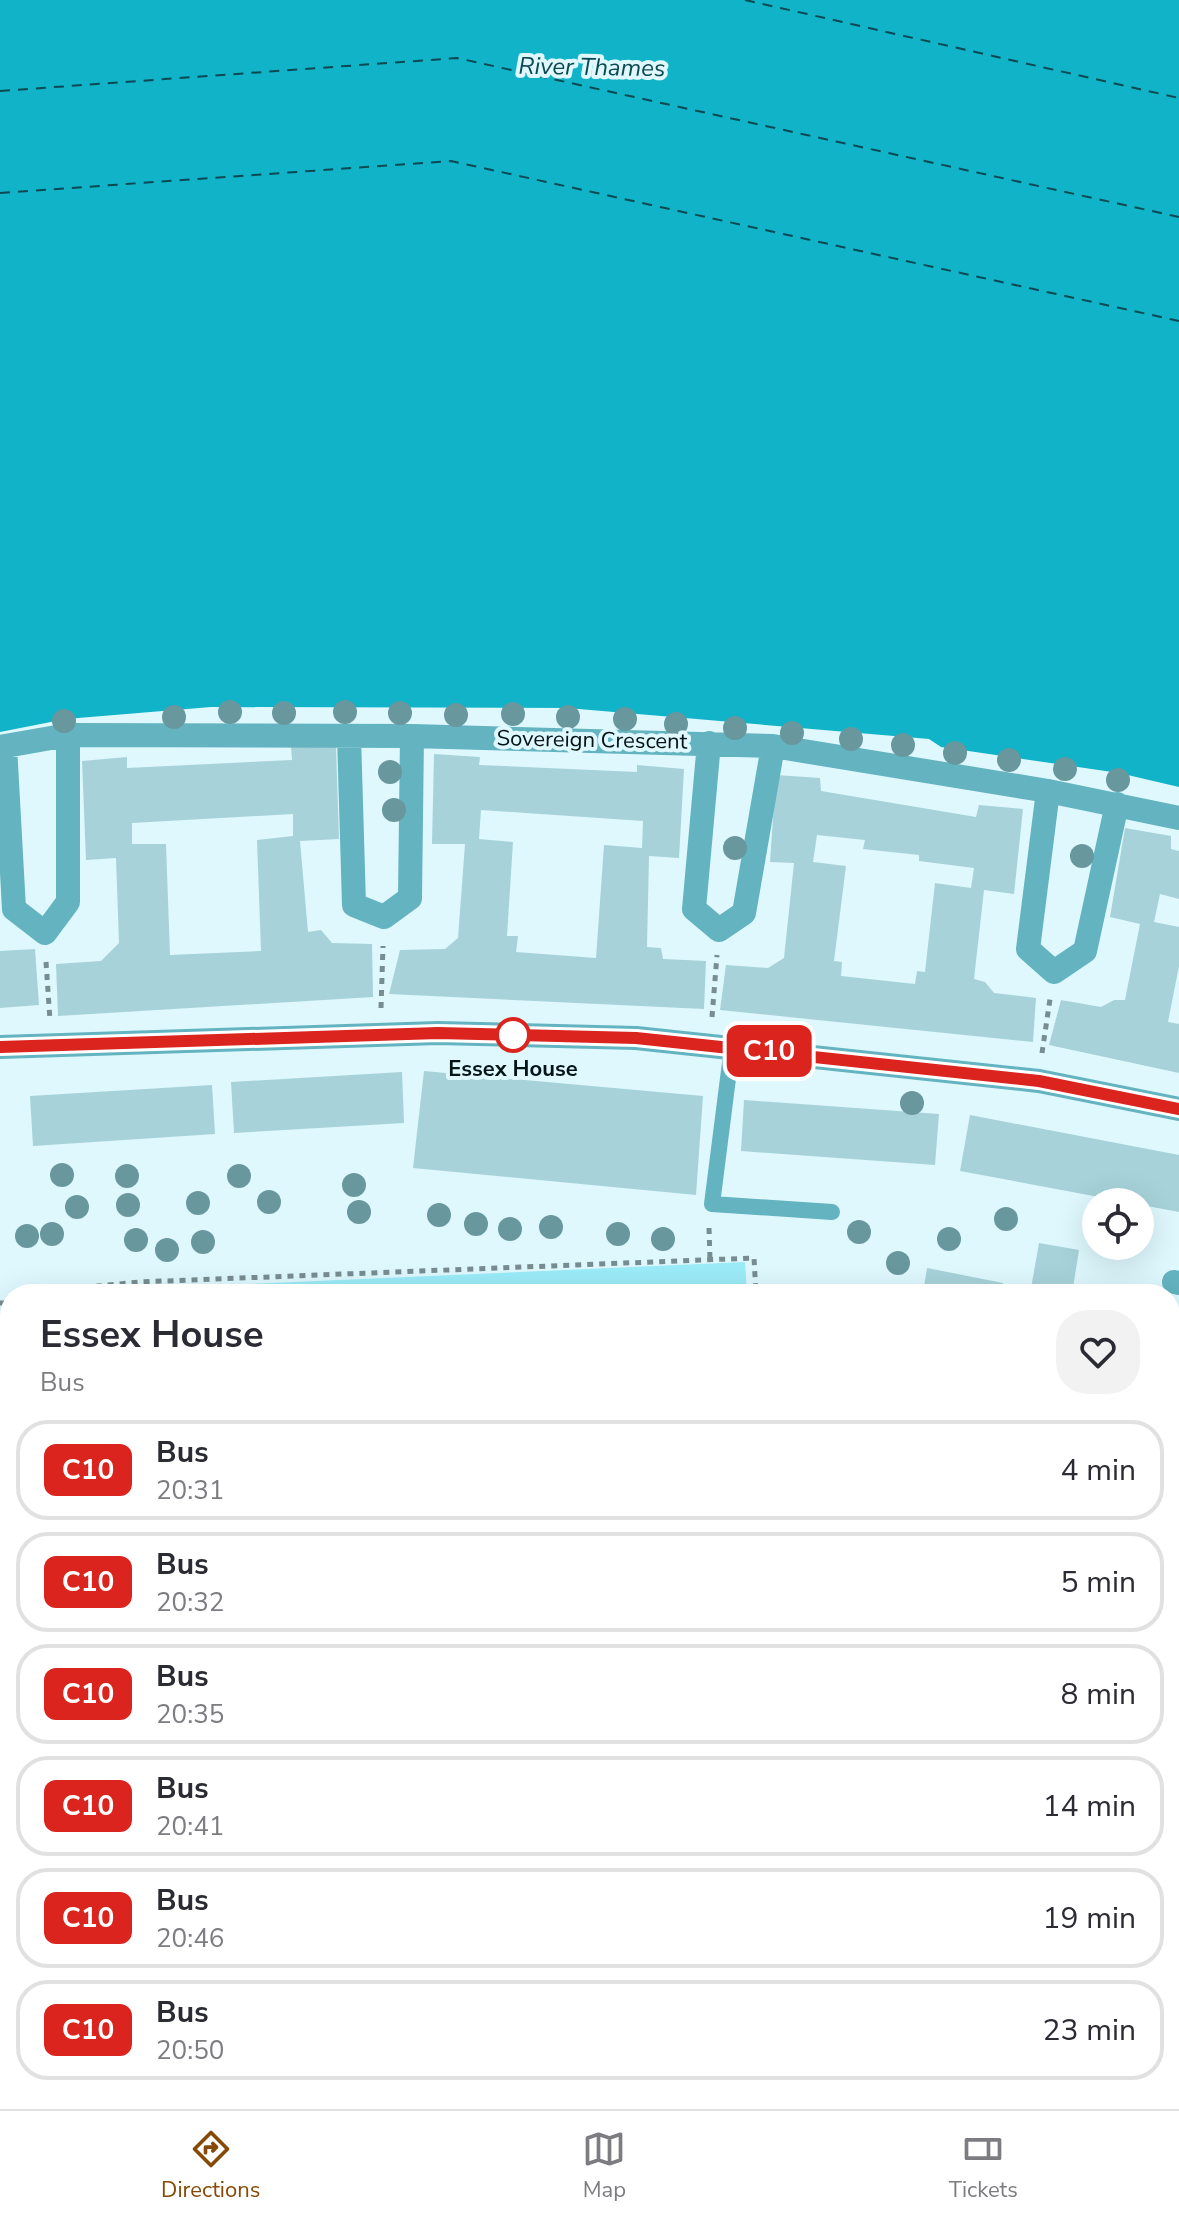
<!DOCTYPE html>
<style>
:root{--surface:#fff;--page:#f2f2f3;--text:#2b2b33;--muted:#7c7c81;--line:#e1e1e2;--accent:#864906}
body{margin:0;font-family:"Nunito Sans",sans-serif;background:var(--page);color:var(--text);height:100vh;display:flex;flex-direction:column;font-size:30px;white-space:nowrap}
*{box-sizing:border-box;margin:0}
p{font-size:26px;color:var(--muted)}
.icon{flex:none;width:44px;height:44px;fill:none;stroke:currentColor;stroke-width:2;stroke-linecap:round;stroke-linejoin:round}
.map{position:relative;flex:1;overflow:hidden}
.side{position:absolute;left:0px;top:1284px;width:1180px;height:826px;display:flex;flex-direction:column;background:var(--surface);border-radius:32px 32px 0 0;box-shadow:0 8px 32px #0002}
.side>*{flex:none}
.badge{padding:0 16px;border-radius:12px;font-size:28px;line-height:52px}
.buttons{position:absolute;left:1082px;top:1188px;display:grid;gap:16px}
.buttons a{display:grid;place-items:center;width:72px;height:72px;border-radius:50%;background:var(--surface);box-shadow:0 8px 32px #0002;font-size:40px}
.map>.badge{position:absolute;translate:-50% -50%;box-shadow:0 0 0 4px #fff}
.round{display:grid;place-items:center;flex:none;width:84px;height:84px;border-radius:32px;background:var(--page)}
.summary{display:flex;align-items:center;justify-content:space-between;height:136px;padding:0 40px}
h1{font-size:38px;font-weight:700;line-height:60px}
ul{padding:0;list-style:none}
li{display:flex;align-items:center;gap:24px;height:100px;margin:0 16px 12px;padding:0 24px;border:4px solid var(--line);border-radius:32px}
li div{flex:1}
li b{display:block;font-size:30px}
li em{font-style:normal}
li .badge{min-width:88px;font-weight:700;text-align:center}
.tabs{display:flex;justify-content:space-around;align-items:center;height:112px;border-top:2px solid var(--line);background:var(--surface);font-size:22px;color:var(--muted)}
.tabs a{display:grid;justify-items:center;gap:4px}
.tabs .current{color:var(--accent)}
.map>svg:first-child{display:block}
.green{fill:#9bebf8}
.water{fill:#10b3c8}
.lines{fill:none;stroke-linecap:round;stroke-linejoin:round}
.ferry{stroke:#0c4952;stroke-width:2;stroke-dasharray:10 8;stroke-linecap:butt}
.building{fill:#a7d2d9;fill-rule:evenodd}
.path{stroke:#788d91;stroke-width:5;stroke-dasharray:6 6;stroke-linecap:butt}
.service{stroke:#63b3c0;stroke-width:16}
.minor{stroke:#63b3c0;stroke-width:24}
.tertiary{stroke:#63b3c0;stroke-width:24}
.secondary{stroke:#1a8f9f;stroke-width:24}
.tree{fill:#69979e}
.line-casing{stroke:#fff;stroke-width:18}
.line{stroke:#dc241f;stroke-width:12}
.stop-dot{fill:#fff;stroke:#dc241f;stroke-width:4}
.labels{text-anchor:middle;dominant-baseline:central;stroke-width:8;stroke-linejoin:round;paint-order:stroke}
.street-label{font-size:22px;fill:#041316;stroke:#def8fd}
.stop-label{font-size:22px;font-weight:bold;fill:#041316;stroke:#def8fd}
.water-label{font-size:24px;font-style:italic;fill:#0c4952;stroke:#def8fd}
</style>
<div class="map">
<svg width="1179" height="2109" viewBox="0 0 1179 2109">
<rect width="100%" height="100%" fill="#def8fd"/>
<path class="green" d="M745,1262L747,1294H138V1289Z"/>
<path class="water" d="M0,0H1179V787L1119,773L941,747L929,739L567,708L211,707L66,719L0,732Z"/>
<g class="lines">
<path class="ferry" d="M745,0L1179,98
M0,91L457,58L1179,217
M0,193L451,161L1179,321"/>
</g>
<path class="building" d="M291,746H336L339,839L300,841L308,932L321,930L332,943L372,944L373,997L58,1016L56,964L101,961L119,943L116,858L86,860L82,761L127,757V768L292,760ZM293,814V836L257,840L261,951L170,955L166,844H132V823Z
M434,754L480,757L479,765L637,772V765L684,769L679,858L649,856L647,947L661,948L663,959L706,961L704,1009L389,994L400,950L445,949L458,938L465,844H432ZM481,810L643,821L642,848L604,845L596,958L516,952L518,936H507L513,842L479,839Z
M776,775L820,778L821,791L976,817L979,805L1023,809L1014,894L984,890L974,979L985,982L994,993L1036,998L1033,1042L720,1010L726,965L768,968L784,958L794,863L770,862ZM817,835L865,840L863,849L919,855V861L974,868L971,888L935,883L925,972L917,971L915,984L841,976L842,962L834,961L846,866L813,862Z
M1125,828L1171,836V849L1179,851V899L1160,894L1154,922L1179,927V966L1168,1022L1179,1024V1073L1049,1045L1061,1000L1101,1007L1114,1000H1125L1140,924L1110,917Z
M35,949L39,1005L0,1008V951Z
M424,1071L703,1096L696,1195L413,1168Z
M402,1072L404,1123L234,1133L231,1082Z
M212,1085L215,1134L33,1146L30,1096Z
M744,1100L939,1114L935,1165L741,1151Z
M970,1115L1179,1155V1212L960,1171Z
M1039,1243L1079,1250L1072,1294H1030Z
M927,1268L1003,1283L1001,1294H923Z
M1170,1373L1179,1374V1420L1170,1419Z
M1076,2100H1140L1141,2109H1067L1077,2106Z
M92,2103L116,2107L115,2109H91Z"/>
<g class="lines">
<path class="path" d="M46,962L50,1020
M381,1008L383,946
M712,1017L717,955
M1042,1053L1050,999
M709,1228L710,1259
M73,1294L98,1286L139,1282L754,1258L756,1294
M0,1303H10
M0,1630L10,1665
M0,1705L10,1723
M0,1743L10,1741
M1170,1757L1179,1723
M0,1774L10,1772
M0,1992L10,1969
M0,2082L10,2080
M1058,2100L1067,2107"/>
<path class="service" d="M732,1047L712,1204L832,1212"/>
<path class="minor" d="M349,736L354,905L384,917L410,898L412,736
M709,743L694,909L719,930L744,913L773,746
M5,746L14,909L45,933L68,902V735
M0,747L68,735L412,736L773,746L1048,791L1179,818
M1048,791L1028,949L1054,972L1085,951L1117,804
M1174,1282L1179,1283
M1170,1458L1179,1460
M1170,1554L1179,1506
M190,2100L205,2109
M415,2100L416,2109
M699,2100L700,2109
M874,2100L882,2109
M592,2109L643,2100
M930,2109L997,2100"/>
<path class="tertiary" d="M0,1047L438,1033L636,1038L1039,1081L1179,1109"/>
<path class="secondary" d="M0,1821L10,1819
M1170,1854L1179,1858"/>
</g>
<g class="tree">
<circle cx="230" cy="712" r="12"/>
<circle cx="345" cy="712" r="12"/>
<circle cx="284" cy="713" r="12"/>
<circle cx="400" cy="713" r="12"/>
<circle cx="513" cy="714" r="12"/>
<circle cx="456" cy="715" r="12"/>
<circle cx="174" cy="717" r="12"/>
<circle cx="568" cy="717" r="12"/>
<circle cx="625" cy="719" r="12"/>
<circle cx="64" cy="721" r="12"/>
<circle cx="676" cy="724" r="12"/>
<circle cx="735" cy="728" r="12"/>
<circle cx="792" cy="733" r="12"/>
<circle cx="851" cy="739" r="12"/>
<circle cx="903" cy="745" r="12"/>
<circle cx="955" cy="753" r="12"/>
<circle cx="1009" cy="760" r="12"/>
<circle cx="1065" cy="769" r="12"/>
<circle cx="390" cy="772" r="12"/>
<circle cx="1118" cy="780" r="12"/>
<circle cx="394" cy="810" r="12"/>
<circle cx="735" cy="848" r="12"/>
<circle cx="1082" cy="856" r="12"/>
<circle cx="912" cy="1103" r="12"/>
<circle cx="62" cy="1175" r="12"/>
<circle cx="127" cy="1176" r="12"/>
<circle cx="239" cy="1176" r="12"/>
<circle cx="354" cy="1185" r="12"/>
<circle cx="269" cy="1202" r="12"/>
<circle cx="198" cy="1203" r="12"/>
<circle cx="128" cy="1205" r="12"/>
<circle cx="77" cy="1207" r="12"/>
<circle cx="359" cy="1212" r="12"/>
<circle cx="439" cy="1215" r="12"/>
<circle cx="1006" cy="1219" r="12"/>
<circle cx="476" cy="1224" r="12"/>
<circle cx="551" cy="1227" r="12"/>
<circle cx="510" cy="1229" r="12"/>
<circle cx="859" cy="1232" r="12"/>
<circle cx="52" cy="1234" r="12"/>
<circle cx="618" cy="1234" r="12"/>
<circle cx="27" cy="1236" r="12"/>
<circle cx="663" cy="1239" r="12"/>
<circle cx="949" cy="1239" r="12"/>
<circle cx="136" cy="1240" r="12"/>
<circle cx="203" cy="1242" r="12"/>
<circle cx="167" cy="1250" r="12"/>
<circle cx="898" cy="1263" r="12"/>
</g>
<g class="lines">
<g class="line-casing">
<path id="line" d="M0,1047L438,1033L636,1038L1039,1081L1179,1109"/>
</g>
<use href="#line" class="line"/>
</g>
<circle class="stop-dot" cx="513" cy="1035" r="16"/>
<g class="labels">
<g class="street-label">
<text transform="translate(592 740) rotate(1)">Sovereign Crescent</text>
</g>
<g class="stop-label">
<text x="513" y="1069">Essex House</text>
</g>
<g class="water-label">
<text transform="translate(592 67) rotate(1)">River Thames</text>
</g>
</g>
</svg>
<div class="buttons">
<a><svg class="icon" aria-label="locate" viewBox="0 0 24 24"><circle cx="12" cy="12" r="6"/><path d="M12 2v4M12 18v4M2 12h4M18 12h4"/></svg></a>
</div>
<b class="badge" style="left:769px;top:1051px;background:#dc241f;color:#fff">C10</b>
<section class="side">
<div class="summary"><div><h1>Essex House</h1><p>Bus</p></div><a class="round"><svg class="icon" aria-label="heart" viewBox="0 0 24 24"><path d="M12 20l-8-8c-3-5 5-10 8-4 3-6 11-1 8 4z"/></svg></a></div>
<ul>
<li><span class="badge" style="background:#dc241f;color:#fff">C10</span><div><b>Bus</b><p>20:31</p></div><em>4 min</em></li>
<li><span class="badge" style="background:#dc241f;color:#fff">C10</span><div><b>Bus</b><p>20:32</p></div><em>5 min</em></li>
<li><span class="badge" style="background:#dc241f;color:#fff">C10</span><div><b>Bus</b><p>20:35</p></div><em>8 min</em></li>
<li><span class="badge" style="background:#dc241f;color:#fff">C10</span><div><b>Bus</b><p>20:41</p></div><em>14 min</em></li>
<li><span class="badge" style="background:#dc241f;color:#fff">C10</span><div><b>Bus</b><p>20:46</p></div><em>19 min</em></li>
<li><span class="badge" style="background:#dc241f;color:#fff">C10</span><div><b>Bus</b><p>20:50</p></div><em>23 min</em></li>
</ul>
</section>
</div>
<nav class="tabs">
<a class="current"><svg class="icon" aria-label="directions" viewBox="0 0 24 24"><path d="M12 3l9 9-9 9-9-9zM9 14v-3h6M13 9l2 2-2 2"/></svg>Directions</a>
<a><svg class="icon" aria-label="map" viewBox="0 0 24 24"><path d="M3 6l6-2 6 2 6-2v14l-6 2-6-2-6 2zM9 4v14M15 6v14"/></svg>Map</a>
<a><svg class="icon" aria-label="tickets" viewBox="0 0 24 24"><path d="M3 7h18v10H3zM15 7v10"/></svg>Tickets</a>
</nav>
